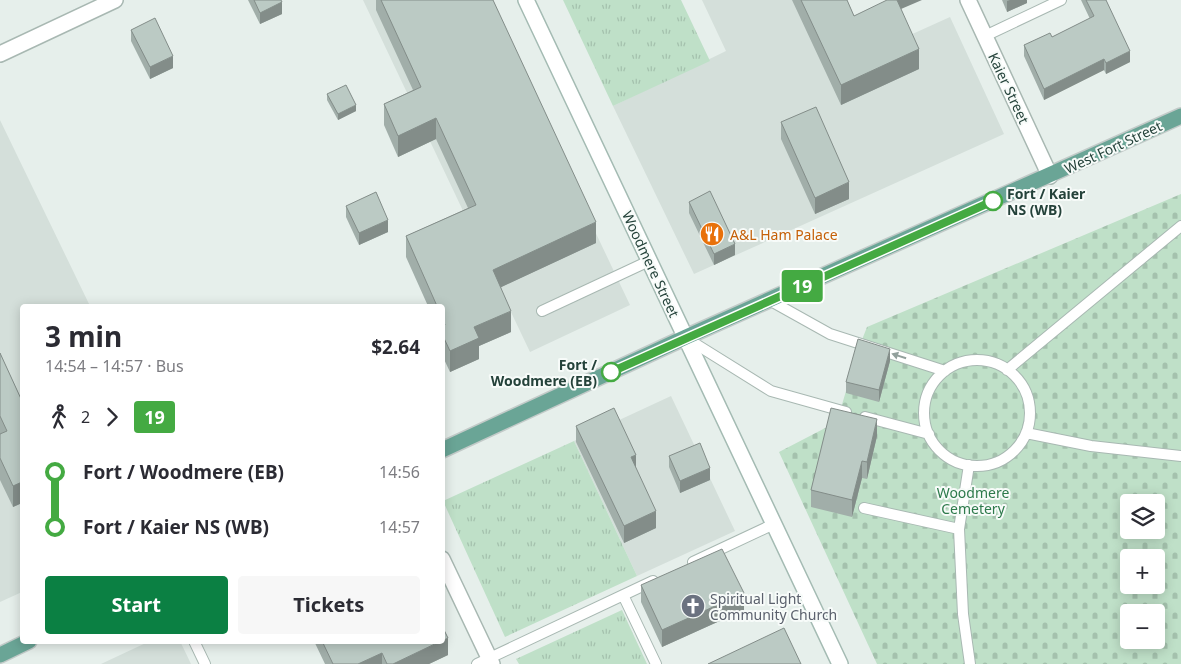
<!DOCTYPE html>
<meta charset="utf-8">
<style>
:root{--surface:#fff;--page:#f7f7f7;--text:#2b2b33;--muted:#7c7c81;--accent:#0b8043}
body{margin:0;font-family:"Noto Sans",sans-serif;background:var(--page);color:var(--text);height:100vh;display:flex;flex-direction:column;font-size:19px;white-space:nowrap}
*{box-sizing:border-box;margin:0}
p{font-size:16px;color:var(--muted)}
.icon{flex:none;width:28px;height:28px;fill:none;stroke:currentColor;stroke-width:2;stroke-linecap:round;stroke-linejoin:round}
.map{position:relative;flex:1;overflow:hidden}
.details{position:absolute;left:20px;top:304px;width:425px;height:340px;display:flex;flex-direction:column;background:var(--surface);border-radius:5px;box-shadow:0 2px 12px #0003}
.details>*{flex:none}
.badge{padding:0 10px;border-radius:4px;font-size:18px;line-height:32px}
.buttons{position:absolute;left:1120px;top:494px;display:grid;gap:10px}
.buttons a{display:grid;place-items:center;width:45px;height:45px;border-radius:5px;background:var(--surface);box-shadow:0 2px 12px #0003;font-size:25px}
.map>.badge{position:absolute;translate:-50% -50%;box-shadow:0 0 0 2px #fff}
.legs{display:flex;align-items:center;gap:8px;height:55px;padding:0 25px;font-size:16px}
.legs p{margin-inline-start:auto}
.head{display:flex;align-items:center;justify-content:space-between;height:85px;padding:0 25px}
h1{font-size:28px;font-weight:700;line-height:38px}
.action{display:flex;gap:10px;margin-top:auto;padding:10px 25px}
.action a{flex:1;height:58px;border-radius:5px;background:var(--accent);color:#fff;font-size:20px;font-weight:700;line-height:58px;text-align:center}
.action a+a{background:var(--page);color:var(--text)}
ul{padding:0 25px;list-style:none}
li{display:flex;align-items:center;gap:18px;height:55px;font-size:19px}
li i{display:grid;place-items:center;width:8px;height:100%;margin:0 6px;background:currentColor}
li i::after{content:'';width:12px;height:12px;margin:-6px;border:4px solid;border-radius:50%;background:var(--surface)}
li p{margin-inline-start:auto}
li:first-child i{background:linear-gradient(#0000 50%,currentColor 0)}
li:last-child i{background:linear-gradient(currentColor 50%,#0000 0)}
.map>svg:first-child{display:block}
.built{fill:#d4dfda}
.grass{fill:url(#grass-tufts)}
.cemetery{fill:url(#cemetery-stones);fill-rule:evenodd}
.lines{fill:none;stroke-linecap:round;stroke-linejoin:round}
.lane-casing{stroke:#a8b8b2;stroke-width:12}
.street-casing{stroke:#a8b8b2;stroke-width:18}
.secondary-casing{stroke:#a4bbb3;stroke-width:18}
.primary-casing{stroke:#c2cac8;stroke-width:18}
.lane{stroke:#fff;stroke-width:10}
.street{stroke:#fff;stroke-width:15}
.secondary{stroke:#fff;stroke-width:15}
.primary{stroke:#6aa596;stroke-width:15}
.wall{fill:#a1aea9}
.shaded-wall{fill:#838d89}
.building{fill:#bbcac4;stroke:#838d89}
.oneway{fill:#92a09c}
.line-1-casing{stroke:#fff;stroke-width:11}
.line-1{stroke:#44aa42;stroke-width:8}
.stop-1-dot{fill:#fff;stroke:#44aa42;stroke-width:2.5}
.labels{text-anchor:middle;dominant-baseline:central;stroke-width:4;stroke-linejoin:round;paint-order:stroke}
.street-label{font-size:14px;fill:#24423a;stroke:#f7fbf9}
.stop-label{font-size:14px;font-weight:bold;fill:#24423a;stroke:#f7fbf9;text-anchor:start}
.food-label{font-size:14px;fill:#c56008;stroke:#f7fbf9;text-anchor:start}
.park-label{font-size:14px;fill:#2d7a4b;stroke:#f7fbf9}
.worship-label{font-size:14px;fill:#5b616d;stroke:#f7fbf9;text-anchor:start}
</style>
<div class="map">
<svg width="1181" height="664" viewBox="0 0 1181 664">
<defs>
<pattern id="grass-tufts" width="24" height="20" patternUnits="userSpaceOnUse" patternTransform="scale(1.25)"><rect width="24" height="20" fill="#bfe0c8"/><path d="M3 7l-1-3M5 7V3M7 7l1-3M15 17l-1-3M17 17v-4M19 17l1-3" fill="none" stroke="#a4c1ad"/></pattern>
<pattern id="cemetery-stones" width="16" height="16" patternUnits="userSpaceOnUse" patternTransform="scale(1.25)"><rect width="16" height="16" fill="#bfe0c8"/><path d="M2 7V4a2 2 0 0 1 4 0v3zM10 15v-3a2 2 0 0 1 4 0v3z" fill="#a4c1ad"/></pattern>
</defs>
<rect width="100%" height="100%" fill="#e6efeb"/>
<path class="built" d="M363,0H485L630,305L530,352Z
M702,0H841L866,55L950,17L1004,134L694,274L613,106L726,51Z
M0,120L90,306H22V592L0,602Z
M671,396L735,531L637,576L574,441Z
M150,641H180L191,664H101Z"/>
<path class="grass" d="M563,0H681L710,61L613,106Z
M574,441L637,576L505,637L443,501Z
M622,610L647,664H519L516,659Z"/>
<path class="cemetery" d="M1181,194V664H877L779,452L831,425H836L858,350L867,327ZM1129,502H1156V530H1129ZM1129,558H1156V585H1129ZM1129,612H1156V640H1129Z"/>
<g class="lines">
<g class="lane-casing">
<path id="lane" d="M985,36L1061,0
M769,300L830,334L945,371
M542,311L649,261
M686,338L771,391L846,412
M924 413a53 53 0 1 1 106 0a53 53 0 1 1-106 0Z
M1007,370L1181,226
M865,417L929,434
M1026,433L1091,446L1181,456
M969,465L959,529L963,614L970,664
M864,508L959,529
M693,562L774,524
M623,595L656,664
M194,641L205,664
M477,664L653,581"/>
</g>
<g class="street-casing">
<path id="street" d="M968,0L1050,176
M0,54L115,0
M442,559L492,664"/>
</g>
<g class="secondary-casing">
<path id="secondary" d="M526,0L840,664"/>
</g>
<g class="primary-casing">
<path id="primary" d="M442,450L686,337L1181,116
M0,655L29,641"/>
</g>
<use href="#lane" class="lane"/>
<use href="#street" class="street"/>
<use href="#secondary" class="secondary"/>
<use href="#primary" class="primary"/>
</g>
<path class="wall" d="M248,0H281L282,14L260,24Z
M376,0H493L596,243L501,287L511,332L479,346V359L450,372L442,355V306H428L406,257V236L468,208L436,139L398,157L384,125V104L413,90L376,10Z
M792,0H847L854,16L901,9L919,69L841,105Z
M1002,0H1027V3L1007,12Z
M1081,0H1106L1130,62L1106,74L1104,70L1044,100L1024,56V45L1052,37L1090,19Z
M131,30L173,68L150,79L131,41Z
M327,94L356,111L338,120L327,100Z
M781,122L849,199L815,214L781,139Z
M689,202L735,255L714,265L689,213Z
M346,206L388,232L359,245L346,217Z
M0,353L22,401V503L13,507L0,480Z
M890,361L879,402L846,393V382Z
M576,426L656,528L624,543L576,442Z
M877,436L867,479L862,478L852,517L811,507V490Z
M669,456L710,480L680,493L669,467Z
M641,585L744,610L662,647L641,602Z
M314,641H442L448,655L429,664H325Z"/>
<path class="shaded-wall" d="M896,0H922L894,12Z
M1010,0H1027V3L1007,12V1Z
M282,2V14L260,24V13Z
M919,49V69L841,105V85Z
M1130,51V62L1106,74V63Z
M173,56V68L150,79V67Z
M1104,59V70L1044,100V89Z
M356,105V111L338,120V114Z
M436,118V139L398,157V136Z
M849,182V199L815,214V198Z
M388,220V232L359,245V233Z
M596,222V243L493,291V270Z
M735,244V255L714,265V254Z
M511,311V332L479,346V359L450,372V351L474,327Z
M890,349V361L879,402V390Z
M877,419V436L867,479V462Z
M636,455V472L631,457Z
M862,461V478L852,517V500Z
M710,468V480L680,493V481Z
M22,482V503L13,507V486Z
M656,511V528L624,543V526Z
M744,593V610L662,647V630Z
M448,638V655L429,664H393Z
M382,653V664H358Z"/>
<path class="building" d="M254,0H281L282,2L260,13Z
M381,0H493L596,222L493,270L511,311L474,327L479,338L450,351L442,334V326L445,325L442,318V306H437L406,236L476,205L436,118L398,136L384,104L421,87Z
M801,0H847L854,16L887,0H897L919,49L841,85Z
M1086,0H1106L1130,51L1106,63L1104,59L1044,89L1024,45L1050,33L1052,37L1094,16Z
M155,18L173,56L150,67L131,30Z
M346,85L356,105L338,114L327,94Z
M816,107L849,182L815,198L781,122Z
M710,191L735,244L714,254L689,202Z
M376,192L388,220L359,233L346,206Z
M858,339L890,349L879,390L846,382Z
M0,353L22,401V482L13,486L0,458V434L7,431L0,416Z
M614,408L636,455L631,457L656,511L624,526L576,426Z
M831,408L877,419L867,462L862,461L852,500L811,490Z
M700,443L710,468L680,481L669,456Z
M722,549L744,593L662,630L641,585Z
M442,626L448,638L442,641Z
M784,628L801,664H708Z
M322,641H441L393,664H387L382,653L358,664H333Z"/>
<defs><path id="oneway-solid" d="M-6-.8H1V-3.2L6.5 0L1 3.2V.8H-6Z" transform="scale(1.25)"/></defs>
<use class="oneway" href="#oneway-solid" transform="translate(899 356) rotate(-162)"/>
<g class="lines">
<g class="line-1-casing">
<path id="line-1" d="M611,372L993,201"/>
</g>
<use href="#line-1" class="line-1"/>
</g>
<defs>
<g id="restaurant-disc" transform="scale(1.25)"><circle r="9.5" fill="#e8710a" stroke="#f7fbf9"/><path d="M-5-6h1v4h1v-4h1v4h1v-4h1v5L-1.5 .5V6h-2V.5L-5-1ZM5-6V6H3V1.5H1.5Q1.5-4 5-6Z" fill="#fff"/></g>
<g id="church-disc" transform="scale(1.25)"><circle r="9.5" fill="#6b7280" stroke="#f7fbf9"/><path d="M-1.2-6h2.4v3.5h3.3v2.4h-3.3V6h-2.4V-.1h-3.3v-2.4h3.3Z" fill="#fff"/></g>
</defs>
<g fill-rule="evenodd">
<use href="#restaurant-disc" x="712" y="234"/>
<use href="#church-disc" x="693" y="606"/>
</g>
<g class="stop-1-dot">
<circle cx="993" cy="201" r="9"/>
<circle cx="611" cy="372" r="9"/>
</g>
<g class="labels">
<g class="street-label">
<text transform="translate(1009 88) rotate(65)">Kaier Street</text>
<text transform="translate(1113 147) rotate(-25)">West Fort Street</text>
<text transform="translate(651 264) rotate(65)">Woodmere Street</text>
</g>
<g class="stop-label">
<text x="1007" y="193">Fort / Kaier<tspan x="1007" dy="16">NS (WB)</tspan></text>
<text x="597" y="364" text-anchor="end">Fort /<tspan x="597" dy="16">Woodmere (EB)</tspan></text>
</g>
<g class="food-label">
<text x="730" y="234">A&amp;L Ham Palace</text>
</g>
<g class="park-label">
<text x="973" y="492">Woodmere<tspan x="973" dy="16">Cemetery</tspan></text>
</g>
<g class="worship-label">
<text x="710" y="598">Spiritual Light<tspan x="710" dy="16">Community Church</tspan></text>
</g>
</g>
</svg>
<div class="buttons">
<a><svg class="icon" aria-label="layers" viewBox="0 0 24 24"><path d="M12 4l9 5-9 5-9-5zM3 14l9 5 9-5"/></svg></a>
<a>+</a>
<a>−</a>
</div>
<b class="badge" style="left:802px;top:286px;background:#44aa42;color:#fff">19</b>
<section class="details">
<div class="head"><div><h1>3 min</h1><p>14:54 – 14:57 · Bus</p></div><b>$2.64</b></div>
<div class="legs"><svg class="icon" aria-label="walk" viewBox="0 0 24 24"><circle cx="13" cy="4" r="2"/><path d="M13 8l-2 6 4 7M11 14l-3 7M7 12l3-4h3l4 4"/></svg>2<svg class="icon" aria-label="forward" viewBox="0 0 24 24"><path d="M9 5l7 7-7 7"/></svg><b class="badge" style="background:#44aa42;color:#fff">19</b></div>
<ul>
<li><i style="color:#44aa42"></i><b>Fort / Woodmere (EB)</b><p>14:56</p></li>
<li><i style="color:#44aa42"></i><b>Fort / Kaier NS (WB)</b><p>14:57</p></li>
</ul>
<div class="action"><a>Start</a><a>Tickets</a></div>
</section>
</div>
